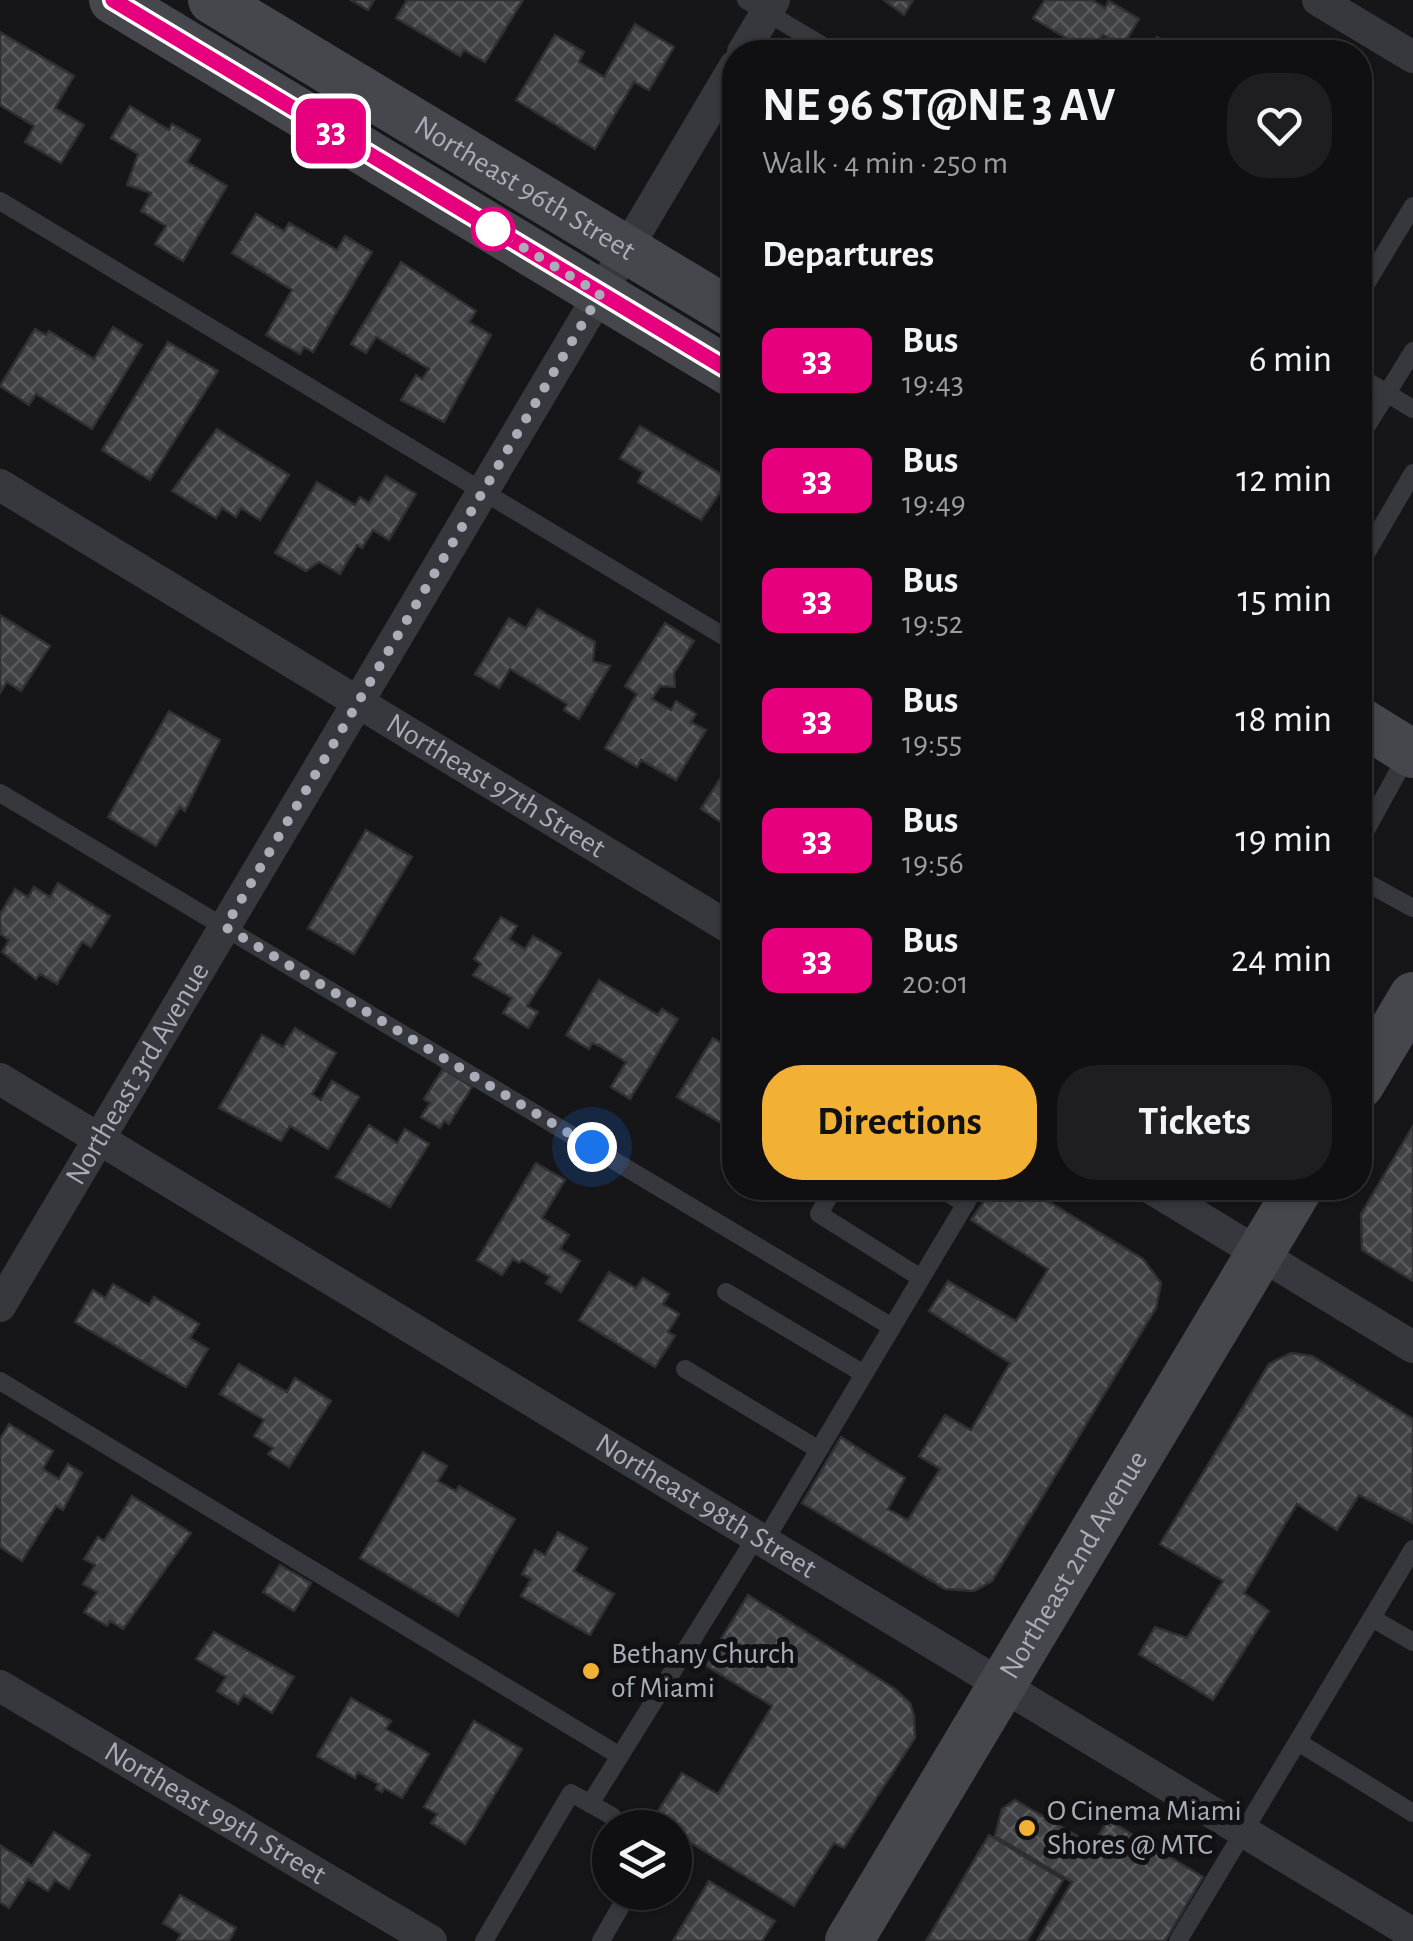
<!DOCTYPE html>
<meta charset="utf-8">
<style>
:root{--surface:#101012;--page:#1e1e20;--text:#f1f3f6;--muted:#9c9d9f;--line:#303032;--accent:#f2b134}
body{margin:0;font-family:"Alegreya Sans",sans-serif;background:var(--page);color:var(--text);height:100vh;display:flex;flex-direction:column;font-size:38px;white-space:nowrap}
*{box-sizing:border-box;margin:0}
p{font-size:32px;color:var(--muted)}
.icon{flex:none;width:55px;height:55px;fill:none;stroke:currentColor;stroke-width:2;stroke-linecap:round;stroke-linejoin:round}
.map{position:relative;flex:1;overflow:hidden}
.panel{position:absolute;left:722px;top:40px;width:650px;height:1160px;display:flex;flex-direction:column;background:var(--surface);border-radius:40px;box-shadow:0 2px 8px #0004,0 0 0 2px var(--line)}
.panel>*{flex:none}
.badge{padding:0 20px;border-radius:15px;font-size:35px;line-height:65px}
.tools{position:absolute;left:592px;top:1810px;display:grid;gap:20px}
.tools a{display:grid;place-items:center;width:100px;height:100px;border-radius:50%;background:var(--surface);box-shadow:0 2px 8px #0004,0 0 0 2px var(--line);font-size:50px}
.you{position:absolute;width:50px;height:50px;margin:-25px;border:8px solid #fff;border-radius:50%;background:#1a73e8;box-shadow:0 0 0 15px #1a73e833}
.map>.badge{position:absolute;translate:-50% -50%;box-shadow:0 0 0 5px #fff}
h2{padding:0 40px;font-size:38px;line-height:90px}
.round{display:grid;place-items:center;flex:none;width:105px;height:105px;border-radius:40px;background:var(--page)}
.summary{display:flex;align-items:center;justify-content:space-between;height:170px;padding:0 40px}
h1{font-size:48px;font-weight:700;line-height:75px}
.cta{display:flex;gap:20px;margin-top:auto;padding:20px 40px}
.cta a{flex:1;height:115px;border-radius:40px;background:var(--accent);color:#111;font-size:40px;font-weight:700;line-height:115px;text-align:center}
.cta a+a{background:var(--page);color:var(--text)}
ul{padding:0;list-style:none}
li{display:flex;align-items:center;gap:30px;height:120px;padding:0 40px}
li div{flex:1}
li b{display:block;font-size:38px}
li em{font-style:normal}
li .badge{min-width:110px;font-weight:700;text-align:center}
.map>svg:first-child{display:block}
.building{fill:url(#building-cross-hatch);stroke:#303034;stroke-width:2.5}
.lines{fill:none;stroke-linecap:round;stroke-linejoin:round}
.lane{stroke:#37383d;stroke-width:18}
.street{stroke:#37383d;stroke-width:32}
.secondary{stroke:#45474d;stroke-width:48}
.line-casing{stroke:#fff;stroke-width:22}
.line{stroke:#e6007e;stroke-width:15}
.walk{stroke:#a8adb8;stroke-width:10;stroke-dasharray:0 18}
.stop-dot{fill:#fff;stroke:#e6007e;stroke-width:5}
.poi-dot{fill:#f2b134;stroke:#111113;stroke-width:4}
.labels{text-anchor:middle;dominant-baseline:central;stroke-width:10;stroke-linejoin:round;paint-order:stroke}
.street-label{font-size:30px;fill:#a8adb8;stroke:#111113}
.poi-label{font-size:30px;fill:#a8adb8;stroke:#111113;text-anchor:start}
</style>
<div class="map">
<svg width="1413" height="1941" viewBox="0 0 1413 1941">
<defs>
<pattern id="building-cross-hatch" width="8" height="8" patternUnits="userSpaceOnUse" patternTransform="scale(2.5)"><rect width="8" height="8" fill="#404145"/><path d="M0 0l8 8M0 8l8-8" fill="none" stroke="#595a5e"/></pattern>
</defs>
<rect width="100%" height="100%" fill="#161618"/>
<path class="building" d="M351,0H374L368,10Z
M407,0H523L485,62L464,50L460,56L396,18Z
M884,0H913L904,15Z
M1045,0H1092L1105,8L1109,1L1139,19L1122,47L1103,35L1089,52L1033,18Z
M635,24L674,47L649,90L634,82L595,149L516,100L555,35L584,52L579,62L604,77Z
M0,32L74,76L55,108L84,125L61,163L25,142L34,126L0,105Z
M1157,37L1183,52H1147Z
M130,106L169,130L172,124L200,140L187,162L227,186L183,261L155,244L166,226L141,211L151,193L127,185L138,154L111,138Z
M256,214L284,231L289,223L337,250L345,236L372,252L313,352L304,347L300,354L266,335L292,290L232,253Z
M401,262L476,311L469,322L491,335L444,422L401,400L416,375L422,379L429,369L376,337L366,353L351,344Z
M113,327L142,345L92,429L36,394L29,405L0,386L35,329L46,335L49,331L94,359Z
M168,342L218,371L150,480L102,450Z
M640,426L729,479L701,520L638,482L643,472L620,458Z
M217,429L289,475L260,520L241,508L236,517L222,508L216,518L172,491Z
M386,476L416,494L389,540L373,530L362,548L357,545L340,574L319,562L306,571L275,553L317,482L355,505L360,497L369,503Z
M538,609L595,642L593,661L610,666L579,719L564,710L567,704L510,669L499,688L475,674L509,618L526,628Z
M0,615L50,646L21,691L7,682L0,693Z
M665,623L694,641L674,673L675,687L660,686L652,699L671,710L676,701L696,714L691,722L706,730L676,780L641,760L637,767L605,748L637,694L625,686Z
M169,711L220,740L185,811L180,807L156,846L108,817Z
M735,755V815L728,827L701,809Z
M366,830L412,857L354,954L308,928Z
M58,883L110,916L91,947L82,942L57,984L40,974L36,979L2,952L9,940L0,934V914L15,889L28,897L34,887L50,897Z
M501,917L517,926L509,939L525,949L533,936L561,953L527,1006L538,1012L528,1028L503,1013L512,998L473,975L481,964L474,959Z
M599,980L658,1015L662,1009L678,1019L630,1099L611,1087L626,1062L600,1046L592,1043L589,1049L566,1035Z
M295,1028L336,1053L312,1094L321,1100L332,1081L359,1097L328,1149L290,1126L281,1141L219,1108L262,1035L283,1047Z
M713,1038L735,1051V1131L677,1097Z
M443,1069L472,1087L449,1124L444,1121L440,1128L421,1117L430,1103L424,1099Z
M369,1125L397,1143L405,1129L429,1144L390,1207L336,1177Z
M1413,1126V1281L1362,1250L1361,1214Z
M536,1163L565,1180L542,1218L569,1235L560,1249L580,1261L561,1292L546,1283L550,1277L522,1260L519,1263L513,1259L502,1275L477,1260Z
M736,1188H765L757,1200Z
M993,1188H1026L1143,1259L1161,1283L1156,1308L992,1581L974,1591L945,1589L802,1503L841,1437L905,1478L888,1509L908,1520L940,1469L919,1456L945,1415L971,1430L1010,1363L929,1311L948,1281L1016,1321L1048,1269L971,1220Z
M609,1272L636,1288L643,1278L669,1294L663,1304L679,1314L668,1332L675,1336L655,1367L579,1320Z
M113,1284L149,1305L154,1297L199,1324L190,1338L208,1349L186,1387L75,1322L93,1290L105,1298Z
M1291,1353L1312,1356L1413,1419V1523L1359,1495L1337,1530L1297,1504L1244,1593L1269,1611L1213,1700L1139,1654L1155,1627L1187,1638L1223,1581L1160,1544L1269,1364Z
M239,1364L287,1392L295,1378L331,1401L289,1467L268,1454L273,1448L254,1436L264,1420L220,1394Z
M9,1424L53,1451L43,1469L59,1479L68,1464L82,1473L63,1510L56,1506L22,1561L0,1547V1439Z
M423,1452L447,1466L438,1481L456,1491L459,1486L515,1519L458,1616L360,1558Z
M132,1496L191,1533L123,1629L110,1621L107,1626L84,1612L97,1592L83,1584L95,1565L84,1559L98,1537L104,1541Z
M558,1532L587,1548L574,1571L614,1594L590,1635L521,1596L531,1579L522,1574L535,1550L545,1555Z
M280,1565L311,1583L294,1611L263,1592Z
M748,1595L895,1689L910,1703L914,1716L915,1738L844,1848L834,1843L794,1906L675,1833V1828L653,1819L682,1773L718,1794L772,1706L705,1665Z
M214,1632L294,1677L272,1713L244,1695L238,1704L217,1691L226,1677L196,1659Z
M351,1698L391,1721L386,1729L429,1754L402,1798L384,1788L382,1792L376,1789L378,1784L358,1772L355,1778L317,1756Z
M474,1721L522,1749L465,1844L431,1823L437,1814L424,1807Z
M1015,1800L1093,1845L1108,1820L1203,1877L1165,1941H1037L1072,1882L995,1836L1002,1809Z
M54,1832L90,1855L69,1889L55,1880L48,1891L28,1879L9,1908L0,1902V1845L32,1866Z
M989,1835L1063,1880L1027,1941H926Z
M709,1881L775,1921L762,1941H673Z
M180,1895L236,1928L229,1941H177L181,1934L163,1923Z"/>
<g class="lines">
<path class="lane" d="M746,0L833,52
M0,201L735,643
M1360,294L1413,206
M1360,377L1413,409
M1360,437L1413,351
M1360,564L1413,473
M0,793L892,1327
M1360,841L1409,752
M1360,879L1413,908
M834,1188L819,1214L921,1278
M939,1188L966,1204
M726,1292L864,1374
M685,1369L819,1450
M0,1381L620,1756
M764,1542L975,1188
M1372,1618L1413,1642
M1298,1742L1413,1813
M590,1804L756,1537
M484,1941L571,1793L612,1816L622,1828
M601,1941L629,1892
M1178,1941L1413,1549"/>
<g class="street">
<path d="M1318,0L1413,57"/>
<path d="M743,52L774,0"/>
<path id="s1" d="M0,485L735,931"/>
<path id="s2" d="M0,1079L1413,1934"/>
<path d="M1151,1188L1413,1347"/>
<path id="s3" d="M0,1306L735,66"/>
<path id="s4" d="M0,1686L431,1941"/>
</g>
<g class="secondary">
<path d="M113,0L735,375"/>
<path id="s5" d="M212,0L735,315"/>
<path d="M1360,721L1413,754"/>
<path d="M1360,1085L1413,996"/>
<path id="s6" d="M849,1941L1299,1188"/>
</g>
</g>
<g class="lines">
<g class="line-casing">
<path id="line" d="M113,0L735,374"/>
</g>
<use href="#line" class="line"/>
<path class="walk" d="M493,229L600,294L225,927L592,1147"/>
</g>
<circle class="stop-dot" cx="493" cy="229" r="20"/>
<g class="poi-dot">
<circle cx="591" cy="1671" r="10"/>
<circle cx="1027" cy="1828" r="10"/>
</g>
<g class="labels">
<g class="street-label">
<text stroke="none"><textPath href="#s5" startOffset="365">Northeast 96th Street</textPath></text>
<text stroke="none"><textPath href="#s1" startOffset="580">Northeast 97th Street</textPath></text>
<text stroke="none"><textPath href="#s3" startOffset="270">Northeast 3rd Avenue</textPath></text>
<text stroke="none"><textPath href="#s2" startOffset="825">Northeast 98th Street</textPath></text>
<text stroke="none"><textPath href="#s6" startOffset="438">Northeast 2nd Avenue</textPath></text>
<text stroke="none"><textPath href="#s4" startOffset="250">Northeast 99th Street</textPath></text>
</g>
<g class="poi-label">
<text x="611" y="1654">Bethany Church<tspan x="611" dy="34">of Miami</tspan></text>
<text x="1047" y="1811">O Cinema Miami<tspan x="1047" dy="34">Shores @ MTC</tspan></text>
</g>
</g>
</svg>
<div class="tools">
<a><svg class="icon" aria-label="layers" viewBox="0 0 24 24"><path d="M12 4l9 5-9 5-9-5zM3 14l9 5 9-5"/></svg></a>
</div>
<div class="you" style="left:592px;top:1147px"></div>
<b class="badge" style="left:331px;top:131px;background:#e6007e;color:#fff">33</b>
<section class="panel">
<div class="summary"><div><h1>NE 96 ST@NE 3 AV</h1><p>Walk · 4 min · 250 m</p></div><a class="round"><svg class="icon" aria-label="heart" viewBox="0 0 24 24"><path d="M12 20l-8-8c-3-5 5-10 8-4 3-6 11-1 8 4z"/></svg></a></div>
<h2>Departures</h2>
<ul>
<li><span class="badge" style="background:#e6007e;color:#fff">33</span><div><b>Bus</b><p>19:43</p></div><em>6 min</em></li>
<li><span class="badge" style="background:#e6007e;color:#fff">33</span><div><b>Bus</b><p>19:49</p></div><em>12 min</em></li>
<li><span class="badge" style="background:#e6007e;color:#fff">33</span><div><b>Bus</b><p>19:52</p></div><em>15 min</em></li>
<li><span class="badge" style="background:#e6007e;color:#fff">33</span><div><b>Bus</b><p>19:55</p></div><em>18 min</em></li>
<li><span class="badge" style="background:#e6007e;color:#fff">33</span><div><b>Bus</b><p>19:56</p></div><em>19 min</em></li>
<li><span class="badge" style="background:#e6007e;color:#fff">33</span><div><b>Bus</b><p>20:01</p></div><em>24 min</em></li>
</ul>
<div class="cta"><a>Directions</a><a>Tickets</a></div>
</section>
</div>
